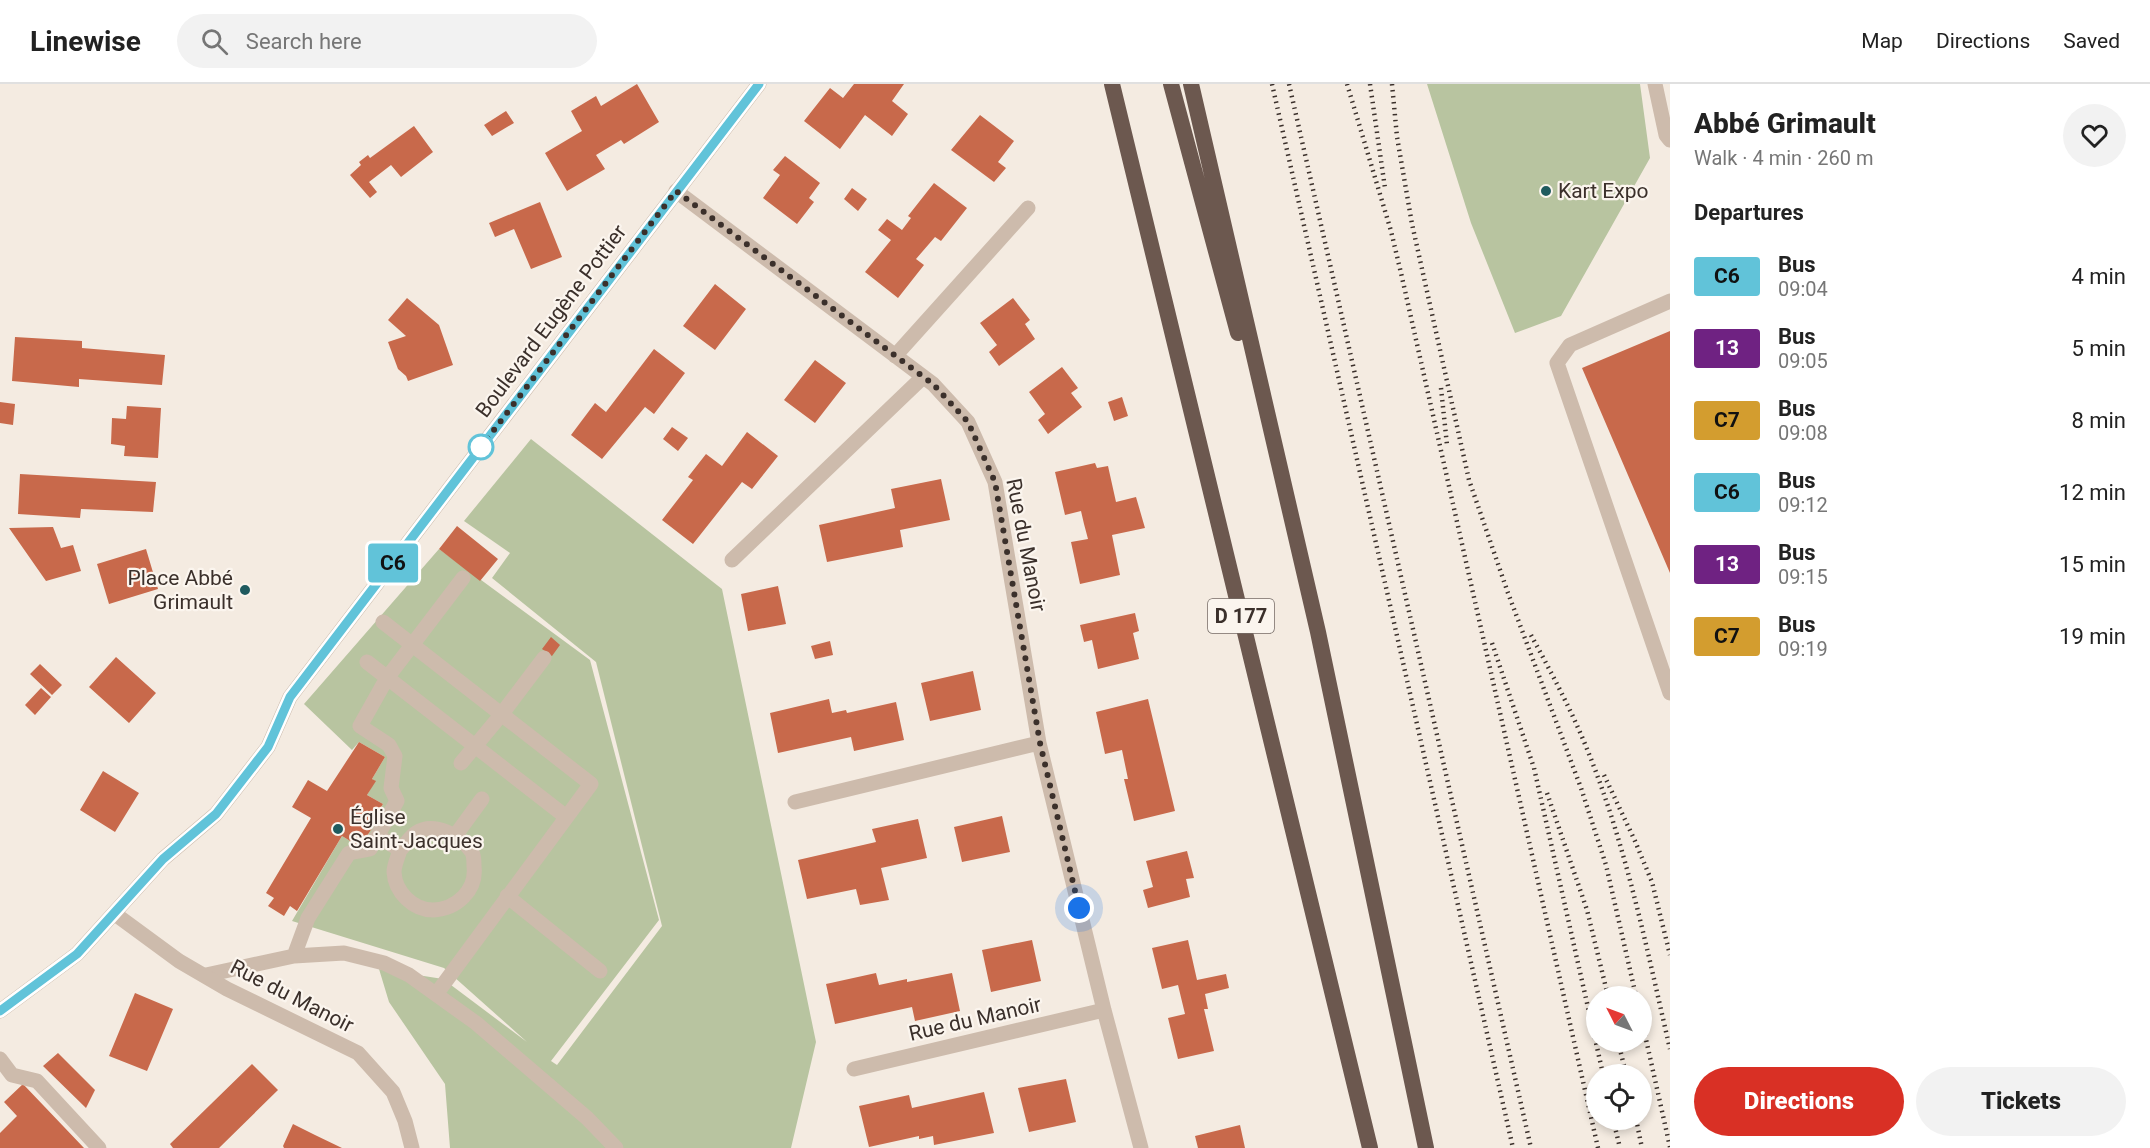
<!DOCTYPE html>
<meta charset="utf-8">
<style>
:root{--surface:#fff;--page:#f2f2f2;--text:#222;--muted:#767676;--line:#e0e0e0;--accent:#d93025}
body{margin:0;font-family:Roboto,sans-serif;background:var(--page);color:var(--text);height:100vh;display:flex;flex-direction:column;font-size:22px;white-space:nowrap}
*{box-sizing:border-box;margin:0}
p{font-size:20px;color:var(--muted)}
.icon{flex:none;width:33px;height:33px;fill:none;stroke:currentColor;stroke-width:2;stroke-linecap:round;stroke-linejoin:round}
.map{position:relative;flex:1;overflow:hidden}
.details{display:flex;flex-direction:column;background:var(--surface);width:480px}
.details>*{flex:none}
.badge{padding:0 12px;border-radius:4px;font-size:21px;line-height:39px}
.needle{width:39px;rotate:312deg}
.fabs{position:absolute;left:1586px;top:902px;display:grid;gap:12px}
.fabs a{display:grid;place-items:center;width:66px;height:66px;border-radius:50%;background:var(--surface);box-shadow:0 3px 9px #0003;font-size:30px}
.you{position:absolute;width:30px;height:30px;margin:-15px;border:4px solid #fff;border-radius:50%;background:#1a73e8;box-shadow:0 0 0 9px #1a73e833}
.map>.badge{position:absolute;translate:-50% -50%;box-shadow:0 0 0 3px #fff}
h2{padding:0 24px;font-size:22px;line-height:54px}
.round{display:grid;place-items:center;flex:none;width:63px;height:63px;border-radius:32px;background:var(--page)}
.headline{display:flex;align-items:center;justify-content:space-between;height:102px;padding:0 24px}
h1{font-size:28px;font-weight:800;line-height:45px}
.action{display:flex;gap:12px;margin-top:auto;padding:12px 24px}
.action a{flex:1;height:69px;border-radius:36px;background:var(--accent);color:#fff;font-size:24px;font-weight:800;line-height:69px;text-align:center}
.action a+a{background:var(--page);color:var(--text)}
ul{padding:0;list-style:none}
li{display:flex;align-items:center;gap:18px;height:72px;padding:0 24px}
li div{flex:1}
li b{display:block;font-size:22px}
li em{font-style:normal}
li .badge{min-width:66px;font-weight:700;text-align:center}
header{display:flex;align-items:center;gap:36px;box-sizing:border-box;height:84px;padding:0 30px;background:var(--surface);border-bottom:2px solid var(--line)}
header strong{font-size:28px}
nav{display:flex;gap:33px;margin-inline-start:auto;font-size:21px}
.search{width:420px;height:54px;background:var(--page);display:flex;align-items:center;gap:15px;box-sizing:border-box;padding:0 21px;border-radius:33px;color:var(--muted);font-size:22px}
main{display:flex;flex:1;min-height:0}
.map>svg:first-child{display:block}
.green{fill:#b8c4a0}
.building{fill:#c8694b}
.lines{fill:none;stroke-linecap:round;stroke-linejoin:round}
.service{stroke:#cdbbac;stroke-width:15}
.minor{stroke:#cdbbac;stroke-width:15}
.tertiary{stroke:#cdbbac;stroke-width:15}
.trunk{stroke:#6c584f;stroke-width:16}
.rail{stroke:#3b302b;stroke-width:4.5;stroke-dasharray:1.5 4.5;stroke-linecap:butt}
.line-casing{stroke:#fff;stroke-width:14}
.line{stroke:#61c3d9;stroke-width:9}
.walk{stroke:#3b302b;stroke-width:6;stroke-dasharray:0 10.8}
.poi-dot{fill:#1f5a5e;stroke:#fbf5ee;stroke-width:2}
.stop-dot{fill:#fff;stroke:#61c3d9;stroke-width:3}
.labels{text-anchor:middle;dominant-baseline:central;stroke-width:4.5;stroke-linejoin:round;paint-order:stroke}
.shield{fill:#fbf5ee;stroke:#756b66;stroke-width:1.5}
.shield-label{font-size:20px;font-weight:bold;fill:#3b302b}
.poi-label{font-size:21px;fill:#3b302b;stroke:#fbf5ee;text-anchor:start}
.street-label{font-size:21px;fill:#3b302b;stroke:#fbf5ee}
</style>
<header>
<strong>Linewise</strong>
<div class="search"><svg class="icon" aria-label="search" viewBox="0 0 24 24"><circle cx="10" cy="10" r="6"/><path d="M15 15l6 6"/></svg>Search here</div>
<nav><a>Map</a><a>Directions</a><a>Saved</a></nav>
</header>
<main>
<div class="map">
<svg width="1670" height="1064" viewBox="0 0 1670 1064">
<rect width="100%" height="100%" fill="#f4ebe1"/>
<path class="green" d="M1427,0H1640L1650,74L1561,232L1515,249L1471,139Z
M531,355L722,505L816,958L791,1064H450L445,1000L389,918L379,885L443,895L527,958L444,884L292,837L342,752L360,763L376,738L373,736L383,720L367,711L375,697L372,695L385,673L359,658L352,666L304,620L439,465L590,576L659,836L551,977L557,981L662,842L596,578L492,494L510,469L464,437Z"/>
<path class="building" d="M637,0L659,38L624,60L621,56L596,71L605,85L567,107L545,69L582,47L571,27L596,12L601,22Z
M854,0H904L892,17L908,30L892,52L865,31L840,65L804,37L830,4L843,14Z
M506,27L514,39L492,52L484,41Z
M980,31L1014,57L998,78L1006,84L994,98L951,66Z
M414,42L433,68L401,93L391,81L369,98L377,108L370,114L350,91L361,81L359,78L368,71L370,74Z
M785,72L820,99L809,114L814,118L797,140L763,114L780,91L773,86Z
M934,99L967,124L941,157L935,153L916,175L924,181L898,214L865,188L891,156L878,146L887,135L902,146L911,134L908,132Z
M852,104L867,115L858,127L844,115Z
M540,118L562,173L531,185L514,145L495,153L489,139Z
M715,200L746,225L715,266L683,242Z
M407,214L439,241L453,281L408,297L406,292L398,285L388,258L406,252L388,236Z
M1013,214L1030,236L1025,240L1035,255L999,282L989,268L997,261L980,239Z
M1670,247V489L1582,284Z
M15,253L82,257V264L165,271L162,301L79,295V303L12,297Z
M654,265L685,289L654,330L645,323L602,375L571,351L595,319L606,328Z
M815,276L846,299L815,339L784,316Z
M1062,283L1078,304L1071,309L1082,323L1048,350L1038,336L1045,330L1029,308Z
M1122,313L1128,332L1114,337L1108,318Z
M0,318L15,320L13,341L0,339Z
M127,322L161,324L158,374L124,372L125,362L111,360L112,334L126,335Z
M672,343L688,354L678,367L663,355Z
M747,348L778,372L752,405L742,398L693,460L662,436L693,396L688,393L706,370L722,382Z
M1095,379L1097,384L1108,382L1116,418L1136,413L1145,444L1112,451L1120,491L1080,500L1071,458L1088,455L1084,440L1081,427L1065,431L1055,388Z
M20,390L156,398L153,428L81,425L80,434L18,430Z
M941,395L950,436L900,446L903,463L827,478L819,441L895,424L891,405Z
M457,442L498,475L480,497L439,465Z
M53,443L61,464L73,461L81,487L46,497L9,444Z
M146,465L158,505L109,520L97,480Z
M778,502L786,540L748,547L741,510Z
M1135,529L1139,547L1133,549L1139,575L1098,585L1092,556L1084,558L1080,541Z
M551,553L560,561L552,572L542,565Z
M830,557L833,571L815,575L811,562Z
M116,573L156,609L129,639L89,603Z
M40,580L62,601L52,611L30,590Z
M973,587L981,626L930,637L921,599Z
M41,604L51,613L35,631L25,621Z
M829,615L832,629L846,626L847,629L896,618L904,656L854,667L851,653L778,669L770,629Z
M1148,615L1175,727L1134,737L1124,695H1128L1122,666L1105,670L1096,628Z
M359,658L385,673L372,695L376,697L367,711L383,720L373,736L376,738L360,763L342,752L297,827L290,822L284,832L268,822L274,814L266,809L311,734L292,723L308,696L327,707Z
M103,687L139,709L115,748L80,726Z
M1002,732L1010,768L962,778L954,743Z
M918,735L927,774L881,784L889,816L860,821L856,805L807,815L798,776L876,758L872,745Z
M1187,767L1194,794L1186,795L1190,813L1148,824L1143,806L1153,803L1146,777Z
M1032,856L1041,897L991,908L982,866Z
M1188,856L1197,896L1226,890L1229,904L1205,910L1208,925H1204L1214,967L1178,975L1168,934L1185,930L1178,901L1162,905L1152,864Z
M876,889L879,901L907,895V898L952,889L960,927L915,937L912,923L835,940L826,900Z
M135,909L173,925L147,987L109,972Z
M58,969L95,1006L86,1024L43,982Z
M252,980L278,1006L219,1064H173L170,1060Z
M1066,995L1076,1038L1029,1048L1018,1004Z
M23,1000L84,1064H0V1049L17,1032L4,1018Z
M984,1008L994,1049L934,1061L933,1052L919,1055V1052L869,1063L859,1022L909,1011L912,1024Z
M293,1040L315,1051L342,1064H284L283,1062Z
M1240,1041L1245,1064H1198L1195,1052Z"/>
<g class="lines">
<path class="service" d="M1655,0L1666,51L1670,56
M1670,217L1570,261L1557,279L1670,609
M383,538L591,700L437,909
M367,578L565,732
M461,679L501,631L544,574
M378,752L400,766C405,761 410,753 416,749C434,737 461,752 472,768C474,772 474,777 474,782C477,806 457,825 433,826C413,826 395,808 394,788C394,781 398,773 400,766
M455,752L482,715
M507,812L600,887
M294,872L308,834L349,769L370,765L397,717L391,704L395,672L389,661L360,642L387,594L463,494
M206,891L294,872L344,869L384,879L409,891L476,939L587,1034L616,1064"/>
<path class="minor" d="M676,107L933,300L968,338L995,398L1039,659L1104,926L1141,1064
M895,272L1028,124
M732,476L923,293
M795,718L1039,659
M115,830L179,877L227,905L358,969L393,1008L405,1037L412,1064
M0,975L12,991L37,997L99,1064
M854,985L1104,926"/>
<path class="tertiary" d="M0,927L77,870L163,775L216,730L268,663L290,613L759,0"/>
<path class="trunk" d="M1112,0L1370,1064
M1171,0L1238,249
M1191,0L1318,548L1426,1064"/>
<path class="rail" d="M1272,0L1513,1064
M1289,0L1531,1064
M1347,0L1391,147L1401,189L1598,1064
M1370,0L1385,104
M1392,0L1397,53L1412,140L1469,396L1508,509L1581,704L1606,781L1636,912
M1441,304L1447,361
M1531,551C1552,590 1573,629 1589,670C1627,765 1647,866 1670,965
M1492,559L1534,684L1603,990
M1604,691L1635,757L1652,798L1670,871
M1547,709L1587,826L1608,912
M1641,933L1670,1063
M1618,957L1626,990
M1613,1035L1620,1064
M1636,1035L1642,1064"/>
</g>
<g class="lines">
<g class="line-casing">
<path id="line" d="M0,927L77,870L163,775L216,730L268,663L290,613L759,0"/>
</g>
<use href="#line" class="line"/>
<path class="walk" d="M481,363L676,107L933,300L968,338L995,398L1040,659L1079,824"/>
</g>
<g class="poi-dot">
<circle cx="1546" cy="107" r="6"/>
<circle cx="245" cy="506" r="6"/>
<circle cx="338" cy="745" r="6"/>
</g>
<circle class="stop-dot" cx="481" cy="363" r="12"/>
<g class="labels">
<rect class="shield" x="1208" y="515" width="66" height="34" rx="4.5"/>
<g class="shield-label">
<text x="1241" y="532">D 177</text>
</g>
<g class="poi-label">
<text x="1558" y="107">Kart Expo</text>
<text x="233" y="494" text-anchor="end">Place Abbé<tspan x="233" dy="24">Grimault</tspan></text>
<text x="350" y="733">Église<tspan x="350" dy="24">Saint-Jacques</tspan></text>
</g>
<g class="street-label">
<text transform="translate(551 237) rotate(-53)">Boulevard Eugène Pottier</text>
<text transform="translate(1026 461) rotate(79)">Rue du Manoir</text>
<text transform="translate(292 912) rotate(27)">Rue du Manoir</text>
<text transform="translate(975 935) rotate(-13)">Rue du Manoir</text>
</g>
</g>
</svg>
<div class="fabs">
<a><svg class="needle" viewBox="-14 -14 28 28"><path d="M0-13l5 13h-10z" fill="#e53935"/><path d="M0 13l5-13h-10z" fill="#767676"/></svg></a>
<a><svg class="icon" aria-label="locate" viewBox="0 0 24 24"><circle cx="12" cy="12" r="6"/><path d="M12 2v4M12 18v4M2 12h4M18 12h4"/></svg></a>
</div>
<div class="you" style="left:1079px;top:824px"></div>
<b class="badge" style="left:393px;top:479px;background:#61c3d9;color:#111">C6</b>
</div>
<section class="details">
<div class="headline"><div><h1>Abbé Grimault</h1><p>Walk · 4 min · 260 m</p></div><a class="round"><svg class="icon" aria-label="heart" viewBox="0 0 24 24"><path d="M12 20l-8-8c-3-5 5-10 8-4 3-6 11-1 8 4z"/></svg></a></div>
<h2>Departures</h2>
<ul>
<li><span class="badge" style="background:#61c3d9;color:#111">C6</span><div><b>Bus</b><p>09:04</p></div><em>4 min</em></li>
<li><span class="badge" style="background:#6f2282;color:#fff">13</span><div><b>Bus</b><p>09:05</p></div><em>5 min</em></li>
<li><span class="badge" style="background:#d39d2f;color:#111">C7</span><div><b>Bus</b><p>09:08</p></div><em>8 min</em></li>
<li><span class="badge" style="background:#61c3d9;color:#111">C6</span><div><b>Bus</b><p>09:12</p></div><em>12 min</em></li>
<li><span class="badge" style="background:#6f2282;color:#fff">13</span><div><b>Bus</b><p>09:15</p></div><em>15 min</em></li>
<li><span class="badge" style="background:#d39d2f;color:#111">C7</span><div><b>Bus</b><p>09:19</p></div><em>19 min</em></li>
</ul>
<div class="action"><a>Directions</a><a>Tickets</a></div>
</section>
</main>
